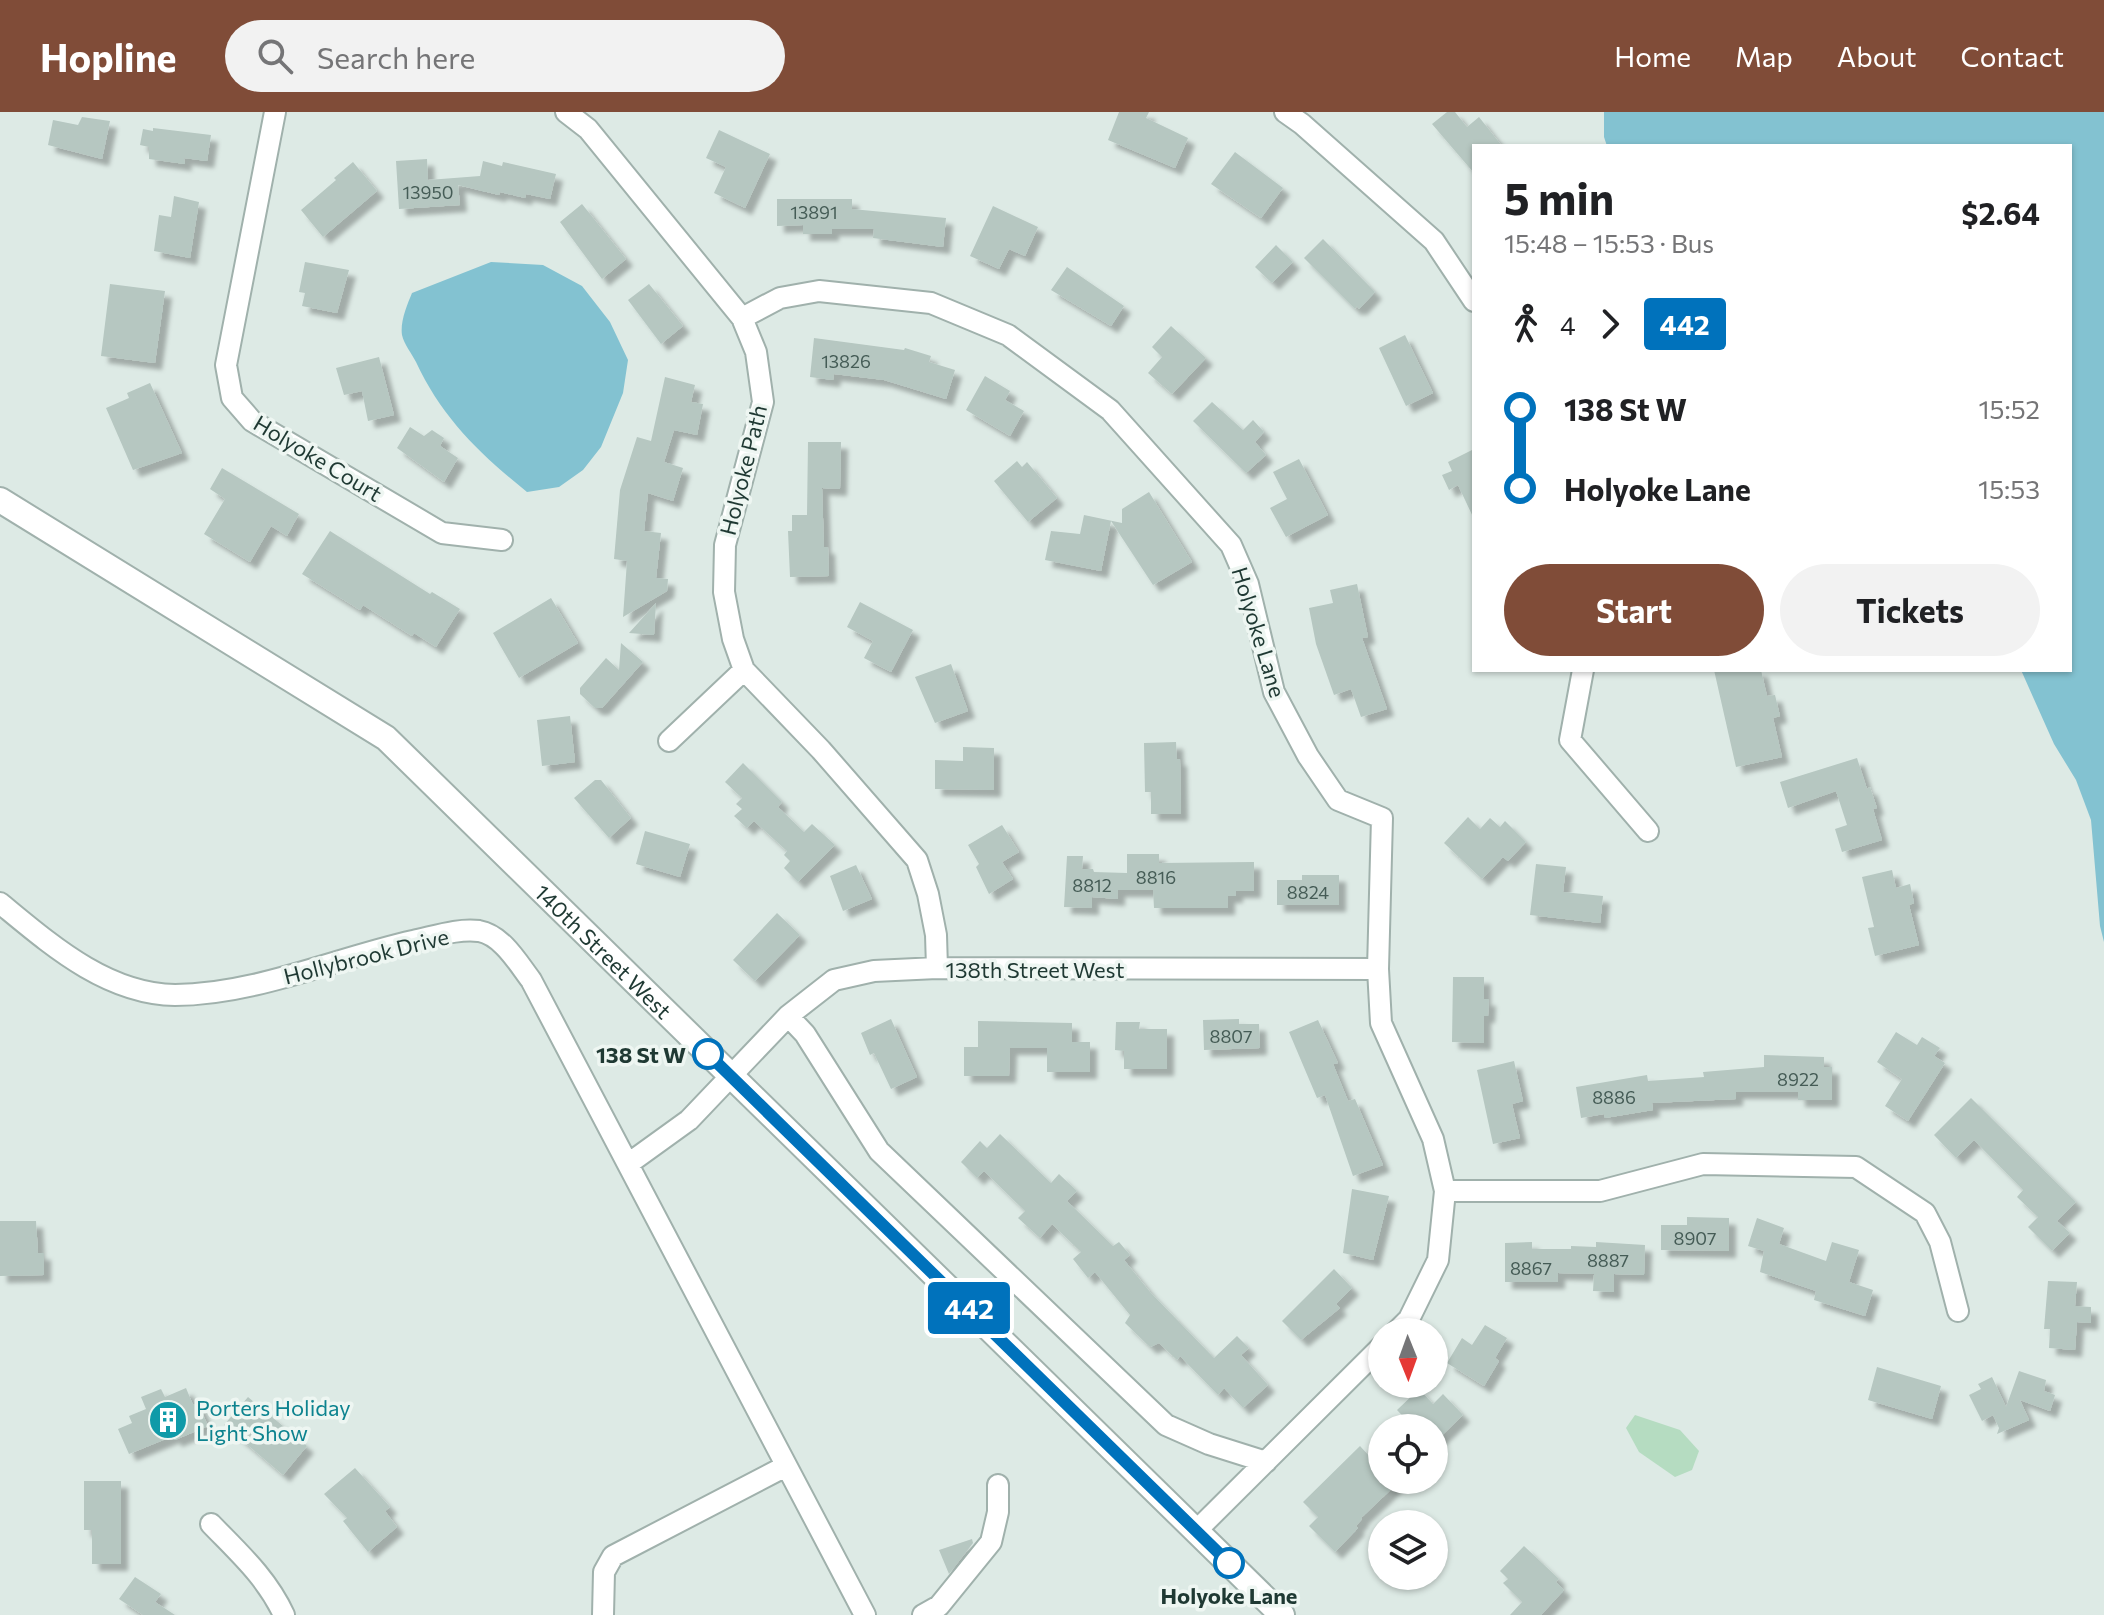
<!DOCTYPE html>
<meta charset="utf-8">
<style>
:root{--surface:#fff;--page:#f2f2f2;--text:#202124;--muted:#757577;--accent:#804c38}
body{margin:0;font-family:Commissioner,sans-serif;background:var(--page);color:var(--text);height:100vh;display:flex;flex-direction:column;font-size:30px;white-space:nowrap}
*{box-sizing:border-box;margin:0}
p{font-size:26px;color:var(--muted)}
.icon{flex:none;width:44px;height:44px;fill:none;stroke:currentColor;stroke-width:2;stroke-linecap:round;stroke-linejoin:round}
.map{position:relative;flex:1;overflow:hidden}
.panel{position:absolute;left:1472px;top:32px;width:600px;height:528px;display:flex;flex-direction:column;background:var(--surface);border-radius:0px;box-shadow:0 2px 6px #0004}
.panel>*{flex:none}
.badge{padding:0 16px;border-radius:6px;font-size:28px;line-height:52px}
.needle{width:52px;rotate:179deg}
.buttons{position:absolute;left:1368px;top:1206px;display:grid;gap:16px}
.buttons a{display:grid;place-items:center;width:80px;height:80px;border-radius:50%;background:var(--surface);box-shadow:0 2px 6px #0004;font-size:40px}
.map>.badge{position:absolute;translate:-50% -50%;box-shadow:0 0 0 4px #fff}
.legs{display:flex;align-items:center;gap:12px;height:88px;padding:0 32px;font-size:26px}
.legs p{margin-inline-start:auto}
.overview{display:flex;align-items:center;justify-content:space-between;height:136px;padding:0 32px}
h1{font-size:44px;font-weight:700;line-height:60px}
.cta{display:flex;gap:16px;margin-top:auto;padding:16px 32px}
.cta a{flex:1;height:92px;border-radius:48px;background:var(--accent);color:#fff;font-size:32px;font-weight:700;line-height:92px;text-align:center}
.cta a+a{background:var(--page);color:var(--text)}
ul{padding:0 32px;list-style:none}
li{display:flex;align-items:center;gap:28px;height:80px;font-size:30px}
li i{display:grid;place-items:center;width:12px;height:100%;margin:0 10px;background:currentColor}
li i::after{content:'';width:20px;height:20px;margin:-10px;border:6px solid;border-radius:50%;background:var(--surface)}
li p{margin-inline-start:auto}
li:first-child i{background:linear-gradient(#0000 50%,currentColor 0)}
li:last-child i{background:linear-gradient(currentColor 50%,#0000 0)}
header{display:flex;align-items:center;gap:48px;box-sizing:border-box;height:112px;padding:0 40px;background:var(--accent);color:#fff}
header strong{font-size:38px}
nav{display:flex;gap:44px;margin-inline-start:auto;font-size:28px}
.search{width:560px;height:72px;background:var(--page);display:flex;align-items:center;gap:20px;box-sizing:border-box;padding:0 28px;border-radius:44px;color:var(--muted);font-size:30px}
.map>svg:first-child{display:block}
.green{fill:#b5dcc1}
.water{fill:#83c2d1}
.building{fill:#b6c7c1;filter:url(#shadow)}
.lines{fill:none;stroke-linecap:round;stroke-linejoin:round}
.minor-casing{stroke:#a0b1ac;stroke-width:24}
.tertiary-casing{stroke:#a0b1ac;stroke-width:28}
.minor{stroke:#fff;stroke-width:20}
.tertiary{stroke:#fff;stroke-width:24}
.line-1-casing{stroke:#fff;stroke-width:18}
.line-1{stroke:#0072bc;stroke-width:12}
.stop-1-dot{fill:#fff;stroke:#0072bc;stroke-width:4}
.labels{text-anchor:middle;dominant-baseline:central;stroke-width:7;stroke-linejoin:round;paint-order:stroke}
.number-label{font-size:18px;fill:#455c56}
.street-label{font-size:22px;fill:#1f3933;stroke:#eef6f2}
.stop-label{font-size:22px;font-weight:bold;fill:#1f3933;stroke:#eef6f2;text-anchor:end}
.culture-label{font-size:22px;fill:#0d838f;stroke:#eef6f2;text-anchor:start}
</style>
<header>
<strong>Hopline</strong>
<div class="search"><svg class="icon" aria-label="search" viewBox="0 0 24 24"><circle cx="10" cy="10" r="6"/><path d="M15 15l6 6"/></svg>Search here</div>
<nav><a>Home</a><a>Map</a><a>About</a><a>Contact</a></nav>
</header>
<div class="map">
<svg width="2104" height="1503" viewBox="0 0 2104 1503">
<defs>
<filter id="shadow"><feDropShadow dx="7" dy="7" stdDeviation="2" flood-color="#0004"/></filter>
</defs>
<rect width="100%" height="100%" fill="#ddeae5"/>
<path class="green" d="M1635,1303L1680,1318L1699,1339L1692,1358L1675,1365L1639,1340L1626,1316Z"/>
<path class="water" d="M1604,0H2104V830L2100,814L2091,708L2076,668L2054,632L2021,558H2070V34H1607L1604,25Z
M491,150L543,153L582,174L610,210L628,248L623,281L601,335L583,358L559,375L527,380C480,342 442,306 416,250C412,242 404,232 402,223C400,210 407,193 412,181Z"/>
<path class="building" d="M1119,0H1149L1146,6L1188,26L1175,56L1108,28Z
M1447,0H1455L1467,15L1479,5L1502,34H1474V61L1432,12Z
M82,5L110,9L102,47L48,33L53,8L78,13Z
M153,16L211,23L207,49L184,46L185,52L149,47V35L140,33L143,17L153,19Z
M719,18L770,42L745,96L714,81L726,55L706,46Z
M1235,40L1283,76L1261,106L1211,72Z
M427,47L428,68L480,64L483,49L502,54L503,50L556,62L550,87L526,82L525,86L500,80L499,83L458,73L460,93L399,97L396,49Z
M353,50L377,79L323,125L301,98L336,68L334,66Z
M174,84L199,90L190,146L154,139L159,103L171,105Z
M777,87H852V97L946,106L943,135L873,126L874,117H832V122H803V113L777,114Z
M582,92L626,147L602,167L560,110Z
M993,94L1038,115L1025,144L1009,137L999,157L970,144Z
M1323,127L1375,180L1359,197L1357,194L1355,197L1304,146Z
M1276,133L1293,150L1272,171L1255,155Z
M305,150L349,158L337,201L302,194L305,181L299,180Z
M1067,155L1124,194L1111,214L1051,178Z
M110,172L165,179L155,251L101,244Z
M649,172L683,214L661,232L628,188Z
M1171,214L1206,246L1172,282L1148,261L1162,245L1152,235Z
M1405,223L1433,281L1406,294L1379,236Z
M814,226L904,238L905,236L931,244L929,250L955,258L946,287L884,268L834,262L833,268L810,265Z
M379,245L394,303L368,309L362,279L344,283L336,256Z
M985,264L1010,279L1005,288L1024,299L1010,324L966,298Z
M665,265L695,273L691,290L703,292L697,323L674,318L664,350L683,356L673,389L648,381L644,419L661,421L656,466L668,467L667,479L623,505L627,449L614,447L620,378L637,325L651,329Z
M150,271L182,341L133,358L106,296L129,286L127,281Z
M1212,290L1243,318L1253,308L1264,320L1255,330L1266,343L1246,361L1193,309Z
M410,315L424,324L432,318L444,326L440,334L458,346L444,370L397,336Z
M808,330H841L840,377L822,376L824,435H828L829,464L790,465L788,419H792V403H807Z
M1474,337V407L1458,373L1449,378L1442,363L1452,359L1448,350Z
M1299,347L1328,403L1286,425L1270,396L1287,387L1273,360Z
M1017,349L1022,355L1027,350L1057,386L1028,410L994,369Z
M222,356L299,402L287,424L271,414L250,450L204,422L225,387L210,377Z
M1149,380L1192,450L1153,473L1111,409L1101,459L1045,448L1051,419L1080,422L1084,403L1122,411V397Z
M330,419L430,482L432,480L460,497L436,535L414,521L412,524L363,493L360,498L302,462Z
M1357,472L1368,525L1362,526L1387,597L1361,605L1351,577L1334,583L1316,532L1309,496L1333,491L1330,478Z
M551,486L578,531L519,566L493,521Z
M860,490L913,518L891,560L864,546L873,529L847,515Z
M656,491L654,523L629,521Z
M621,531L643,550L602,596H595L580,582V576L606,546L619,558Z
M951,552L968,599L935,611L915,565Z
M1714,558H1761L1767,584L1775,583L1780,604L1773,606L1782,645L1736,655Z
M570,604L575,650L542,654L537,608Z
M1176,630L1177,647H1180L1181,702H1151V680H1145L1144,631Z
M963,635L994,636V678L935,677V648L963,649Z
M1857,646L1867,677L1870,675L1877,696L1873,697L1882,728L1842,740L1835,717L1847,713L1836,679L1788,696L1780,670Z
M743,651L782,690L778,695L804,720L812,712L835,733L798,770L784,756L790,749L784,743L787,739L754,709L747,716L734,704L742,697L736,692L742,686L725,670Z
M595,668H601L631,706L609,726L574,686Z
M1468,705L1480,717L1490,706L1500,715L1505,709L1526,730L1508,749L1503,745L1482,767L1444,731Z
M1002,713L1019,740L1002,750L1013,767L989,782L976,755L979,752L968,733Z
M645,719L690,732L680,765L636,752Z
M1127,742H1159V751L1254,750V779H1236V784H1228V796H1154L1153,778H1118V787L1092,785V796L1064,795L1067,744H1083L1082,757H1093L1094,760L1127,761Z
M1536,752L1566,755L1563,780L1603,784L1600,811L1530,803Z
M856,753L872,787L843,799L830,764Z
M1892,758L1896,776L1910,772L1914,791L1909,793L1919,833L1875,844L1868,816L1874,815L1862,765Z
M1302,763H1339V793H1277V768H1302Z
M777,801L800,823L755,869L733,848Z
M1453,865H1484V887H1489L1488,904H1484V931L1452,930Z
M891,907L917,965L891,977L874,941L870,943L861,921Z
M1239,907V912H1259L1260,936L1204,938L1203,908Z
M1318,908L1338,951L1333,952L1348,989L1355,987L1383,1053L1353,1064L1325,983L1317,986L1289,920Z
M978,909L1072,911V930H1090V960H1047V936H1010L1009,964H964V935H978Z
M1116,910H1140L1139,917H1167V957H1124V939L1115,938Z
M1896,920L1917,933L1922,925L1940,936L1934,944L1945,951L1908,1009L1885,994L1902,967L1877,950Z
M1764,943L1824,945V955H1832V988H1798V980H1736V987L1652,991L1653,998L1605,1006L1604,1002L1581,1006L1576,975L1647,963L1648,969L1704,965L1703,960L1764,955Z
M1514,949L1523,989L1512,992L1520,1026L1493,1032L1477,958Z
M1971,986L2076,1090L2057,1109L2070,1121L2052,1139L2028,1115L2038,1105L2017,1085L2023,1078L1974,1028L1956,1046L1934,1023Z
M1000,1022L1051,1071L1059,1062L1077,1079L1067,1089L1113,1134L1119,1130L1130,1143L1124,1148L1150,1180L1214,1246L1237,1224L1249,1236L1241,1243L1268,1273L1243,1296L1224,1276L1218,1283L1180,1244L1177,1248L1159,1231L1150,1235L1125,1211L1130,1203L1095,1160L1088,1166L1073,1147L1081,1140L1052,1112L1040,1126L1018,1106L1025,1099L984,1059L977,1066L961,1050L980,1029L987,1036Z
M1352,1077L1389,1084L1373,1148L1343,1141Z
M1687,1105L1729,1106V1139L1661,1138V1113H1687Z
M1757,1106L1784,1116L1779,1132L1826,1149L1832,1130L1859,1138L1849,1170L1873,1178L1865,1204L1814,1188L1816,1179L1760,1160L1764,1139L1748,1134Z
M0,1109H36L38,1141H44V1163L0,1164Z
M1532,1130V1137H1571V1134L1596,1135V1130L1645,1133L1644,1163L1614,1162V1180L1593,1179L1594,1162L1558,1161V1170H1505V1131Z
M1334,1157L1352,1176L1336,1192L1340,1196L1301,1228L1282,1209Z
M2048,1169L2077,1170L2075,1194L2091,1195V1211L2077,1210L2075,1238L2049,1236L2050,1217H2044Z
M1485,1213L1507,1226L1495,1246L1499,1249L1484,1274L1447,1251L1462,1226L1472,1233Z
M1877,1255L1941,1274L1932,1307L1868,1288Z
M2019,1259L2046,1268L2044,1279L2055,1283L2050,1299L2020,1288L2029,1308L1997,1322L1999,1316L1993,1303L1982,1309L1969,1283L1981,1277L1978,1272L1992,1265L2006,1295Z
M186,1276L193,1293L198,1291L208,1314L175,1328L173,1324L129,1342L118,1317L132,1311L129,1304L146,1297L141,1285L161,1277L165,1285Z
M1419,1277L1433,1292L1443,1282L1463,1303L1434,1331V1316H1414L1397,1298Z
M248,1285L307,1334L283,1363L224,1313Z
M1360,1334L1382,1358V1368H1401L1361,1406L1362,1407L1356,1414L1358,1416L1335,1440L1309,1414L1318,1405L1303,1390Z
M355,1356L390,1395L385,1399L397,1415L368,1440L343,1409L347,1406L324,1382Z
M84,1369H121V1452H92V1418H84Z
M972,1427L973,1431L949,1462L939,1438Z
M1524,1434L1559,1467L1556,1470L1564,1478L1541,1503H1510L1522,1490L1503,1471L1508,1467L1500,1459Z
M135,1465L161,1482L155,1490L175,1503H143L119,1487Z"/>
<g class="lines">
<g class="minor-casing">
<path id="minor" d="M275,0L226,253L232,286L252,309L442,421L502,428
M566,0L588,17L742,206L756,240L763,290L725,433L724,480L733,527L744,558L821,638L917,748L928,782L936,823L937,856
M1285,0L1302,12L1434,129L1474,189
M742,206L780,186L819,179L931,191L1008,223L1110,298L1231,433L1248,472L1274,580L1308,644L1338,688L1382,706L1378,857L1381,911L1433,1027L1445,1079L1438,1148L1409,1207L1396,1220
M1583,558L1570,628L1648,719
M669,629L744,558
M0,791C50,832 106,882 175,883C253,883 337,846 413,829C433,825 458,816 479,819C502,823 518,851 531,868L865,1503
M788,904L805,922L879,1039L1166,1313L1209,1332L1266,1350
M628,1052L689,1008L788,904L834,868L874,859L937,856L1378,857
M1445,1079H1600L1703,1052L1856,1055L1925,1101L1940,1130L1958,1199
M211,1412C239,1441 267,1466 284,1503
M1196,1419L1382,1234
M603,1503L604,1460L613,1444L786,1354
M923,1503L939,1494L991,1430L998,1400V1373"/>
</g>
<g class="tertiary-casing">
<g id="tertiary">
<path id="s1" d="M0,388L386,626L1282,1503"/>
</g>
</g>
<use href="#minor" class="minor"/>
<use href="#tertiary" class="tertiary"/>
</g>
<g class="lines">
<g class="line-1-casing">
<path id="line-1" d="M708,942L1229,1451"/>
</g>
<use href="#line-1" class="line-1"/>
</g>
<defs>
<g id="building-disc" transform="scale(2)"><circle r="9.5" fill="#0f9aa8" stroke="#eef6f2"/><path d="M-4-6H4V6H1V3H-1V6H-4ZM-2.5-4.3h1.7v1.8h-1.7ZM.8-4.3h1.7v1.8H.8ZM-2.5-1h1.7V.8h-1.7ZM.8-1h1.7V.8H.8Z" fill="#fff"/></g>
</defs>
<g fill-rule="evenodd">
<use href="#building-disc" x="168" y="1308"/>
</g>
<g class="stop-1-dot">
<circle cx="708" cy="942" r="14"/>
<circle cx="1229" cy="1451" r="14"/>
</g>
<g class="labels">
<g class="number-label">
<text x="428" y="80">13950</text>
<text x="814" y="100">13891</text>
<text x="846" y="249">13826</text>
<text x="1156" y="765">8816</text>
<text x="1092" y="773">8812</text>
<text x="1308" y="780">8824</text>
<text x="1231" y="924">8807</text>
<text x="1798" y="967">8922</text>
<text x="1614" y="985">8886</text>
<text x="1695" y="1126">8907</text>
<text x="1608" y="1148">8887</text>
<text x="1531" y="1156">8867</text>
</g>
<g class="street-label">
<text transform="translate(318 346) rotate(31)">Holyoke Court</text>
<text transform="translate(743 358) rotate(-76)">Holyoke Path</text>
<text transform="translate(1259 520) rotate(73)">Holyoke Lane</text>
<text stroke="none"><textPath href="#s1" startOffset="758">140th Street West</textPath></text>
<text transform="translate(366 844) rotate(-14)">Hollybrook Drive</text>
<text x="1035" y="857">138th Street West</text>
</g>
<g class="stop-label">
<text x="686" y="942">138 St W</text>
<text x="1229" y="1483" text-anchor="middle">Holyoke Lane</text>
</g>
<g class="culture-label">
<text x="196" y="1295">Porters Holiday<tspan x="196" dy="25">Light Show</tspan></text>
</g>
</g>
</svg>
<div class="buttons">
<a><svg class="needle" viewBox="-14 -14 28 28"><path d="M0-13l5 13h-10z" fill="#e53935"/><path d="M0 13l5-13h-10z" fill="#757577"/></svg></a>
<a><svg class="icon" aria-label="locate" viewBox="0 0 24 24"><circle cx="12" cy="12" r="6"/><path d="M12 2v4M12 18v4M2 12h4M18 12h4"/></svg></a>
<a><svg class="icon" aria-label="layers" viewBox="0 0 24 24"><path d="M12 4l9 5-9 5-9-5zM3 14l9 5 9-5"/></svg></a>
</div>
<b class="badge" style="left:969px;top:1196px;background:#0072bc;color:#fff">442</b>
<section class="panel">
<div class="overview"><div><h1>5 min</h1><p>15:48 – 15:53 · Bus</p></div><b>$2.64</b></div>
<div class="legs"><svg class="icon" aria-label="walk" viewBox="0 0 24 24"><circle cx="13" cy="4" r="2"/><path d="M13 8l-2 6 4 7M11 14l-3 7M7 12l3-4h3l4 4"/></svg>4<svg class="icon" aria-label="forward" viewBox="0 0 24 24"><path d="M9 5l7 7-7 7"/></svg><b class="badge" style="background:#0072bc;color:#fff">442</b></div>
<ul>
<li><i style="color:#0072bc"></i><b>138 St W</b><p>15:52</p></li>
<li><i style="color:#0072bc"></i><b>Holyoke Lane</b><p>15:53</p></li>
</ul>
<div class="cta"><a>Start</a><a>Tickets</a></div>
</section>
</div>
